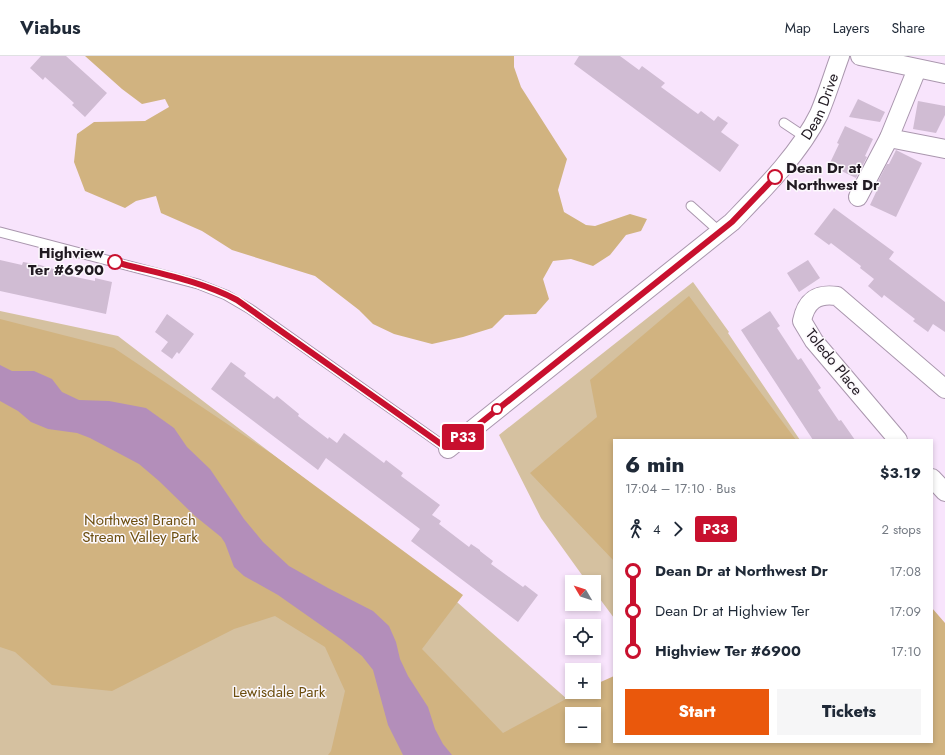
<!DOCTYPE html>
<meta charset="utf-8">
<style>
:root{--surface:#fff;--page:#f6f6f7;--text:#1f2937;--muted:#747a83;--line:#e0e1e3;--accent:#ea580c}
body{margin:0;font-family:Jost,sans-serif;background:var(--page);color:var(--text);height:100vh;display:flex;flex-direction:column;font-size:15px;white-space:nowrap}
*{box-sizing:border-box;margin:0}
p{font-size:13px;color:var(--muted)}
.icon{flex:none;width:22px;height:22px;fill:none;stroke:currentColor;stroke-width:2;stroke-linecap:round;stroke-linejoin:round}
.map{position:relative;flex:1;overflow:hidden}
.side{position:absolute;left:613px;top:383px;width:320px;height:304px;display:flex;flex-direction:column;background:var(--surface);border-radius:0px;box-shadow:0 2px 6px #0003}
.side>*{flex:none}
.badge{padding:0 8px;border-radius:3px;font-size:14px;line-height:26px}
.needle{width:26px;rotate:309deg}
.tools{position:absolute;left:565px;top:519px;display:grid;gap:8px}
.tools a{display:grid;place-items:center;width:36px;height:36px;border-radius:0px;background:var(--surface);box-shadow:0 2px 6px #0003;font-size:20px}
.map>.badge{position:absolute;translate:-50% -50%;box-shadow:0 0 0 2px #fff}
.legs{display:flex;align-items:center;gap:6px;height:44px;padding:0 12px;font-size:13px}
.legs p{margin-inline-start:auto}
.head{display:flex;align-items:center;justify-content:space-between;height:68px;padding:0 12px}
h1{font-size:22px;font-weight:800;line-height:30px}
.button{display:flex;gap:8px;margin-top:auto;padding:8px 12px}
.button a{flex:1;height:46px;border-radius:0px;background:var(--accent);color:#fff;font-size:16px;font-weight:800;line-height:46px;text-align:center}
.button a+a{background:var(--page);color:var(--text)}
ul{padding:0 12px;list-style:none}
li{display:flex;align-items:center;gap:14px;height:40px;font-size:15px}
li i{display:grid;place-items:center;width:6px;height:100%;margin:0 5px;background:currentColor}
li i::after{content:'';width:10px;height:10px;margin:-5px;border:3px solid;border-radius:50%;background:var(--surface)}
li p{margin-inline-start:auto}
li:first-child i{background:linear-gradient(#0000 50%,currentColor 0)}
li:last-child i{background:linear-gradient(currentColor 50%,#0000 0)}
header{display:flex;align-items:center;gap:24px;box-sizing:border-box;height:56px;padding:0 20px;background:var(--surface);border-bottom:1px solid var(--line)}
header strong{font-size:19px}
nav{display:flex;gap:22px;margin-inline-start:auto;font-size:14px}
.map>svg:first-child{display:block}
.green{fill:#d5c1a0}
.forest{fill:#d1b380;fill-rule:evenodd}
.water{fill:#b38eba}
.building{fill:#d0bcd3}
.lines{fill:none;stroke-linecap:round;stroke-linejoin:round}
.lane-casing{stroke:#aa97ae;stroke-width:11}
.street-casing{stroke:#aa97ae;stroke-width:20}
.lane{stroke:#fff;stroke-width:9}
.street{stroke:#fff;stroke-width:18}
.line-1-casing{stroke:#fff;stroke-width:9}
.line-1{stroke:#c8102e;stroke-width:6}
.stop-1-dot{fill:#fff;stroke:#c8102e;stroke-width:2}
.labels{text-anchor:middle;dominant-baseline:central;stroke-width:3;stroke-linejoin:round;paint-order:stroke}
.street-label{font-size:15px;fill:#211a22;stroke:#fcf8fc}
.stop-label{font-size:15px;font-weight:bold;fill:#211a22;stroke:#fcf8fc;text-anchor:start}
.park-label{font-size:15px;fill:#6c4e0f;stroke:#fcf8fc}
</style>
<header>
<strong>Viabus</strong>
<nav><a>Map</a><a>Layers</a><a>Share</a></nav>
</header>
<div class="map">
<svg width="945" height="699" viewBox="0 0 945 699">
<rect width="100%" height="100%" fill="#f8e4fc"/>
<path class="green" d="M693,226L729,276L728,277L800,384H614V562L594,535V526H587L541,462L499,379Z
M0,255L118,280L399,495L584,658H572V680H594L614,686L630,699H0Z"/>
<path class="forest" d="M85,0H514V11L521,31L567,103L558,134L564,156L586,169L595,170L630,158L647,163L641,175L626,179L610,199L593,210L571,203L553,205L543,223L549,243L536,258L505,259L492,272L463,281L432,288L394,278L373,268L359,254L315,220L232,194L202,175L161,157L156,140L136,145L125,152L85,135L74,106L77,78L94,66L145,65L169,51L165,43L142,48L122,33Z
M689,240L796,384H614V505L530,417L597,361L590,324Z
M0,263L114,292L272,398L463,539L422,593L503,677L579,636H594V629L614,620V686H932V552L945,567V699H328L331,695L345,635L325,591L275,560L234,573L112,635L52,629L15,596L0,591ZM572,658H594V680H572Z"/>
<path class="water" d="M0,309L12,315H34L52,323L62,336L79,344L109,345L146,352L174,372L187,391L210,413L244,463L263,486L289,510L328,532L373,555L389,570L396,586L400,603L408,620L428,651L435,673L443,688L452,699H403L388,669L373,614L362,600L342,584L278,539L244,520L234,511L225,487L221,481L195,460L159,425L139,408L90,382L77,377L48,373L31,366L18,355L0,345Z"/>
<path class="building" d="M41,0H66L107,37L85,61L72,49L74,47L45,21L43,24L30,12Z
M579,0H620L639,14L642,10L665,27L661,31L698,58L701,55L714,65L718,60L728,67L721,76L739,89L720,116L574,8Z
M858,43L885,56L880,66L849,61Z
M918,45L945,50V59L936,77L913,73Z
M845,70L873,83L865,100L867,101L856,122L829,109L839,88L837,87Z
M896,94L922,107L896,161L870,149L878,132L875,131L887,108H889Z
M834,152L894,196L889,203L945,246V276L933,268L928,276L913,265L915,263L884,239L882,242L868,230L874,223L860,212L861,210L831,187L829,189L814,178Z
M0,204L22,209L23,206L40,209L57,214L56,217L95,225V222L112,226L106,258L0,235Z
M808,204L820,222L799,236L787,217Z
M770,255L780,270L777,272L798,304L801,302L821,332L818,334L839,365L841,364L855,384H813L741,274Z
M167,258L194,278L179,298L177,296L172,303L161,295L168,286L155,276Z
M231,306L246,317L244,320L274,343L277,340L299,358L298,360L328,383L329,381L337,387L344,377L384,407L386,404L403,417L401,420L440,449L432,459L441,465L439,468L469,491L471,488L480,494V495L493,505L491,508L523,531L525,529L538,539L518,566L411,485L420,473L326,402L318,414L211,333Z"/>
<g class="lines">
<g class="lane-casing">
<path id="lane" d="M784,67L805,81
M691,150L720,176
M0,176L198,228L226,239L250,253L448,393"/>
</g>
<g class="street-casing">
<g id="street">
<path d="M860,0L945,18"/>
<path d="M889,82L945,93"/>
<path d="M858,141L889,82L917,13"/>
<path d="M898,384L814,285L802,265C806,245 817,237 837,240L945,333"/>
<path id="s1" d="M448,393L732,166C762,135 800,97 819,58C827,39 833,19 840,0"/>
<path d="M932,422L945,436"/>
</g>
</g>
<use href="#lane" class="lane"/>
<use href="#street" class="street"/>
</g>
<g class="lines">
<g class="line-1-casing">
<path id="line-1" d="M115,206C155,217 199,224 237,244L448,393L732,166L775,121"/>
</g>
<use href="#line-1" class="line-1"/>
</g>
<g class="stop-1-dot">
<circle cx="775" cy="121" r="7"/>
<circle cx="115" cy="206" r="7"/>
<circle cx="497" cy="353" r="5"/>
</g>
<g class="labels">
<g class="street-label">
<text stroke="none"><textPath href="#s1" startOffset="510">Dean Drive</textPath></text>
<text transform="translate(834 306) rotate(51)">Toledo Place</text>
</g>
<g class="stop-label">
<text x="786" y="112">Dean Dr at<tspan x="786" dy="17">Northwest Dr</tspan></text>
<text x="104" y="197" text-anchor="end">Highview<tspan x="104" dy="17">Ter #6900</tspan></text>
</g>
<g class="park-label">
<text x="140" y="464">Northwest Branch<tspan x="140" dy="17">Stream Valley Park</tspan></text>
<text x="279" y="636">Lewisdale Park</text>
</g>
</g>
</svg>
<div class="tools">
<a><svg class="needle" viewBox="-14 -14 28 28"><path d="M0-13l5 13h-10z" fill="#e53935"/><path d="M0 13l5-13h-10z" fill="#747a83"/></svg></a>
<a><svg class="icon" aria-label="locate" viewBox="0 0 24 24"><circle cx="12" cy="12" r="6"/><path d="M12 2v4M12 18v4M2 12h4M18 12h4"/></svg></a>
<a>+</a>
<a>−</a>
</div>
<b class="badge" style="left:463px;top:381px;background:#c8102e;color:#fff">P33</b>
<section class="side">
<div class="head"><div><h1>6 min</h1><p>17:04 – 17:10 · Bus</p></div><b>$3.19</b></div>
<div class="legs"><svg class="icon" aria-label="walk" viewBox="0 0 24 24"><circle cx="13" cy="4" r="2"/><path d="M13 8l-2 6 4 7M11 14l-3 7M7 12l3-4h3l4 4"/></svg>4<svg class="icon" aria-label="forward" viewBox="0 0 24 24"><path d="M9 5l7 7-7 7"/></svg><b class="badge" style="background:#c8102e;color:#fff">P33</b><p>2 stops</p></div>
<ul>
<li><i style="color:#c8102e"></i><b>Dean Dr at Northwest Dr</b><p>17:08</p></li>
<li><i style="color:#c8102e"></i><span>Dean Dr at Highview Ter</span><p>17:09</p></li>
<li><i style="color:#c8102e"></i><b>Highview Ter #6900</b><p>17:10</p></li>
</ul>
<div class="button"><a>Start</a><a>Tickets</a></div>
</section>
</div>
